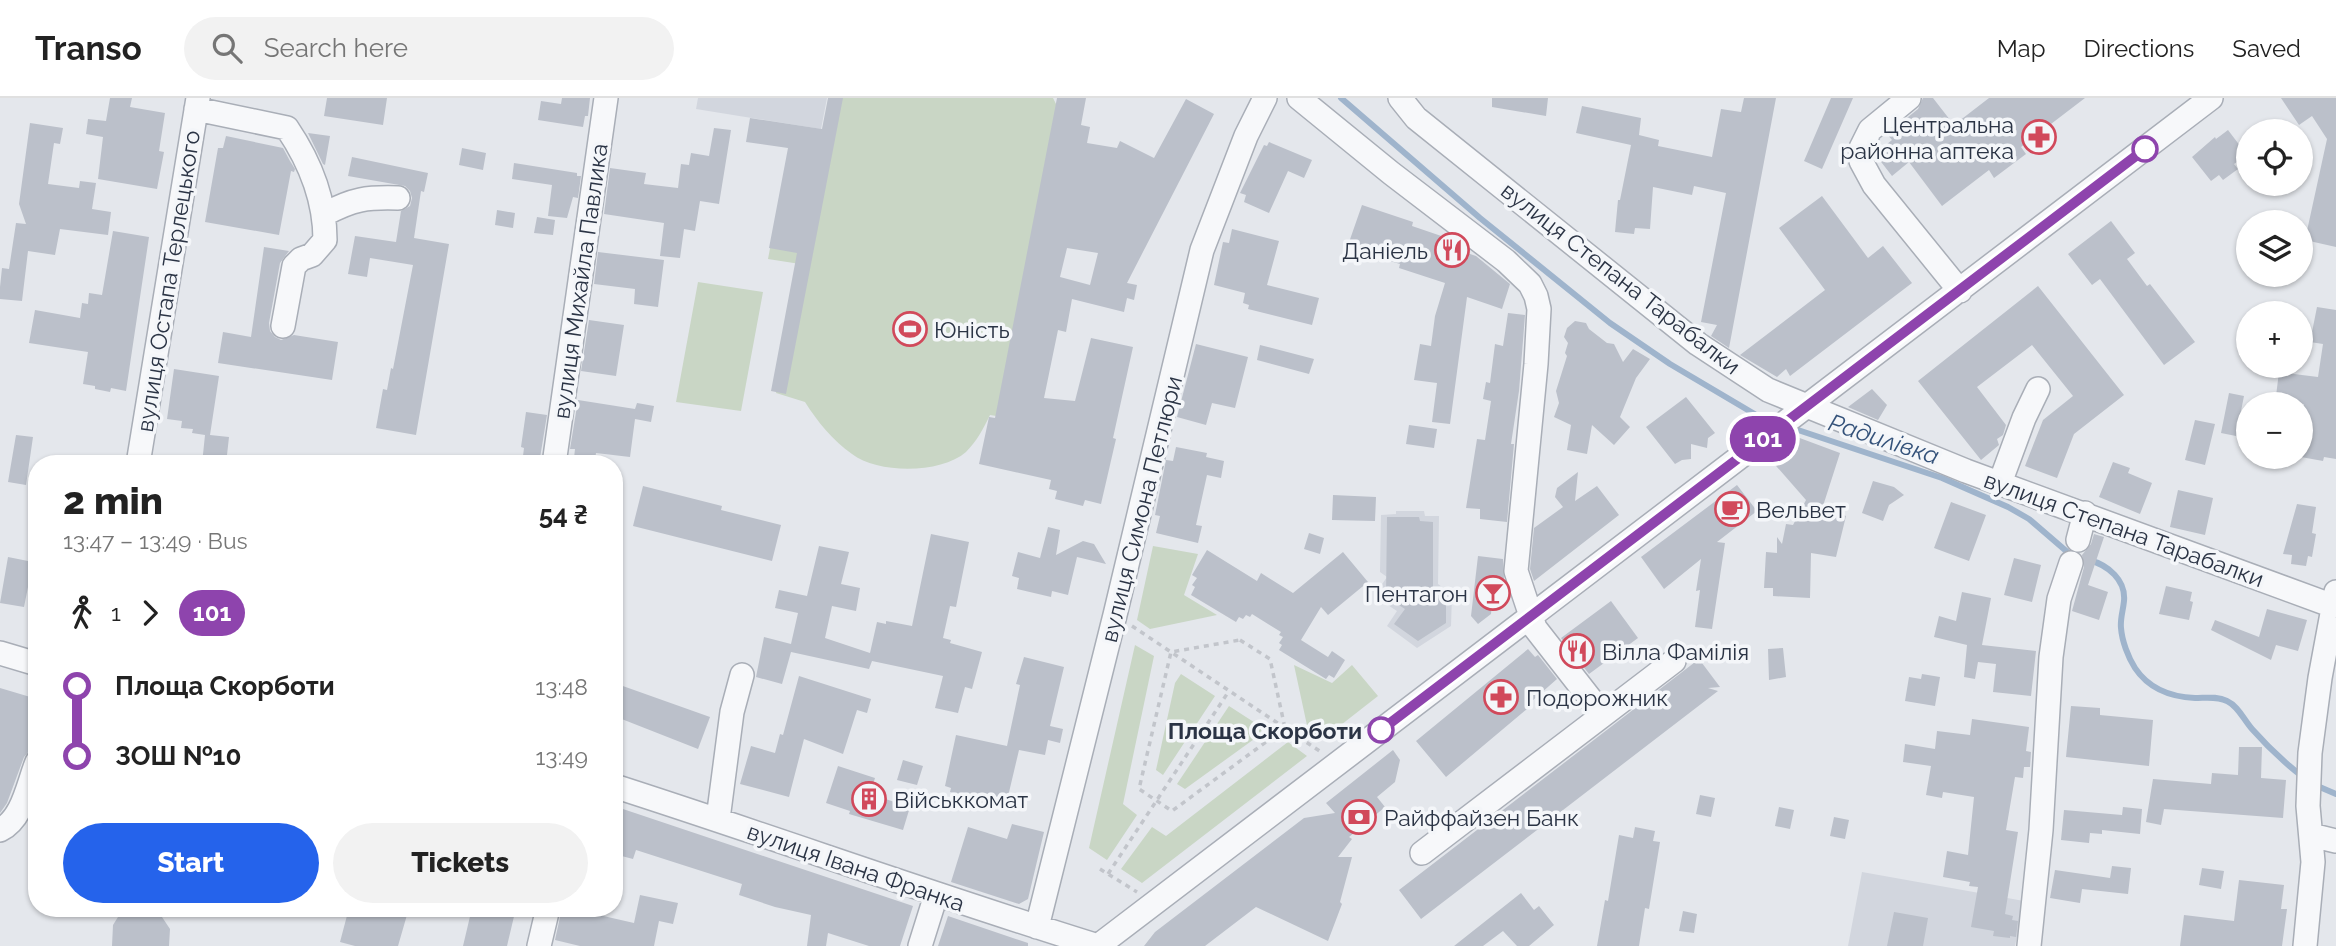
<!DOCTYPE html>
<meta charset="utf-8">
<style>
:root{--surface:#fff;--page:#f2f2f2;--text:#222;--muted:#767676;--line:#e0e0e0;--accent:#2563eb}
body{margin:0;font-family:Raleway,sans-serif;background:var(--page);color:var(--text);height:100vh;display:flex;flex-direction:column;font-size:26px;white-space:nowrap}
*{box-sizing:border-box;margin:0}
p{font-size:23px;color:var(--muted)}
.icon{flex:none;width:38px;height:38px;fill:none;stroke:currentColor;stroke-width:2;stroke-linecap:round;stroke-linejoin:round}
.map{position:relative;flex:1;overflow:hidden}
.side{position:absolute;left:28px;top:357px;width:595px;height:462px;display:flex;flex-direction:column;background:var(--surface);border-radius:28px;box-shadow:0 2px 5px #0004}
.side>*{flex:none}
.badge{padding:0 14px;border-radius:23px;font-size:24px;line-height:46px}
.tools{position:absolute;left:2236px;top:21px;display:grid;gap:14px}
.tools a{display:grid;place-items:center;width:77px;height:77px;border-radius:50%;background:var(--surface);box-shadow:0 2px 5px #0004;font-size:35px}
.map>.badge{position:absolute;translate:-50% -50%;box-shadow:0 0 0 4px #fff}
.legs{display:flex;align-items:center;gap:10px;height:77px;padding:0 35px;font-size:23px}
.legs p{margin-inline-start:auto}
.headline{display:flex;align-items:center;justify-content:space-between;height:119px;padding:0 35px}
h1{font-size:38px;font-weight:800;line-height:52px}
.action{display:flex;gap:14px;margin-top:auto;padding:14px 35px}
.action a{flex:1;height:80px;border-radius:42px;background:var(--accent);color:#fff;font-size:28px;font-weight:800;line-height:80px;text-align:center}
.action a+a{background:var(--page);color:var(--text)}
ul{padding:0 35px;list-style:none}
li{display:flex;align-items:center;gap:24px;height:70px;font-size:26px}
li i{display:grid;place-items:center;width:10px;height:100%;margin:0 9px;background:currentColor}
li i::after{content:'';width:18px;height:18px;margin:-9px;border:5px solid;border-radius:50%;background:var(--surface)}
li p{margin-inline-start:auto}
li:first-child i{background:linear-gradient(#0000 50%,currentColor 0)}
li:last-child i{background:linear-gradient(currentColor 50%,#0000 0)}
header{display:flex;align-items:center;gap:42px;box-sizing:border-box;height:98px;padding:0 35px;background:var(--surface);border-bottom:2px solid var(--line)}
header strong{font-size:33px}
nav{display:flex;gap:38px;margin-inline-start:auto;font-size:24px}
.search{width:490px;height:63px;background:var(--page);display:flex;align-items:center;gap:18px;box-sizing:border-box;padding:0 24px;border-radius:38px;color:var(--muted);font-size:26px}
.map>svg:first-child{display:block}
.built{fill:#d2d6de}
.green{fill:#c9d6c5}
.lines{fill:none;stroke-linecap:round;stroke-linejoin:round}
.stream{stroke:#9fb4cc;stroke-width:6}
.building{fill:#bbc0ca;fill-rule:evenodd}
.minor-casing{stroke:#a9aeb7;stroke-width:26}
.path{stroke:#c2c5cb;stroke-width:3.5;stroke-dasharray:5 5;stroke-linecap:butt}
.minor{stroke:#f7f8fa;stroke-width:23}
.line-1-casing{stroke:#fff;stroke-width:16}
.line-1{stroke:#8e44ad;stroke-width:10}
.stop-1-dot{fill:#fff;stroke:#8e44ad;stroke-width:3.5}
.labels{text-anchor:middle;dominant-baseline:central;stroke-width:7;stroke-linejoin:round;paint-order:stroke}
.poi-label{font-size:23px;fill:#2b3445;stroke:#f4f6f9;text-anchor:start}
.street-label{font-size:23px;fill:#2b3445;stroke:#f4f6f9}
.stop-label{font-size:23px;font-weight:bold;fill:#2b3445;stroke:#f4f6f9;text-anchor:end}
.water-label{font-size:24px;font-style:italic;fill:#34527a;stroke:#f4f6f9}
</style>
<header>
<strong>Transo</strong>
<div class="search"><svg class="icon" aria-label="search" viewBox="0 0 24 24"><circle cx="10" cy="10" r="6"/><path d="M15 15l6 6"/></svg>Search here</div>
<nav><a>Map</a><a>Directions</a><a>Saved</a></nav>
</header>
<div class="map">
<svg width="2336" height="848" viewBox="0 0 2336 848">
<rect width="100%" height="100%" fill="#e4e7ec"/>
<path class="built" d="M698,0H827L821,31L696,11Z
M1396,413H1424L1425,418H1439L1438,486L1452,496L1451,528L1417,550L1387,528L1397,513L1374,498L1387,479L1380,474L1381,417L1396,416Z
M1862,774L2024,803L2015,848H1848Z"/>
<path class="green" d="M830,0H1053L1059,12L1016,321L990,317C983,331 977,343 966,354C941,376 878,376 852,356C833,343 817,323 805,304L776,295L800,166L768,161L786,66L816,72Z
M698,184L763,194L741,313L676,304Z
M1153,448L1198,456L1184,497L1217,517L1150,531L1137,522Z
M1135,547L1154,558L1123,706L1137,717L1107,762L1089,750Z
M1294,567L1332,585L1352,567L1378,598L1323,641L1308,632Z
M1181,576L1215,598L1163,677L1156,672L1175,585Z
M1229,608L1263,630L1257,639L1185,691L1177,686Z
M1288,644L1307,658L1142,785L1121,771L1152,729L1166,738Z"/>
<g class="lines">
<path class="stream" d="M1341,0L1480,120L1610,225L1670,266L1763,321L1775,325
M1789,329L1942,380L2008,409L2029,421L2072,458
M2089,462C2108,467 2126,482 2124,503C2123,513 2120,521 2121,530C2122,543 2128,559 2135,570C2149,591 2172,599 2195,600C2206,600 2217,598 2227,603C2238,608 2244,622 2252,631C2267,648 2285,665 2303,679
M2315,687L2336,696"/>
</g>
<path class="building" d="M110,0H132L130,9L165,15L159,53L164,54L157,91L98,81L103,39L86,36L88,21L106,23Z
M327,0H387L383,27L324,18Z
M562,0H590L588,18H585L583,29L538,22L541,3L561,6Z
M828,0H843L786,296L771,293L797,155L769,150L788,50L746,44L750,20L822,31Z
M1057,0H1086L1081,27L1090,29L1087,45L1117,50L1120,43L1154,60L1186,1L1214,16L1127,185L1137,187L1134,202L1127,200L1124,214L1072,201L1066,234L1058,232L1044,300L1075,303L1091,240L1133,249L1113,340L1116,341L1101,406L1085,402L1083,408L1055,401L1057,393L1049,391L1051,382L979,366L989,319L995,320ZM1067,150L1098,155L1090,187L1060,179Z
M1492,0H1548L1546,18L1492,9Z
M1744,0H1776L1729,250L1711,238L1717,227L1701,224L1726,95L1694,88L1692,97L1653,89L1650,131L1635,130L1634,136L1615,134L1618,102H1620L1631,47L1576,35L1582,8L1641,20L1639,37L1659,42L1658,48L1712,59L1721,11L1741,14Z
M1831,0H1853L1822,71L1804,63Z
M1923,0H1933L1954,27L1989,0H2085L2021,49L2026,56L1994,80L1989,72L1942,108L1909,64L1892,78L1875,56L1892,42L1887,36L1918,11Z
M2281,0H2336V149L2305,142L2327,41L2312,18L2299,27Z
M30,25L63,30L60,46L54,45L48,86L79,90L80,83L96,85L92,111L111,114L108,137L60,131L55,157L28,153L22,203L0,201V189L2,170L9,171L16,125L26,126L19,106Z
M714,30L731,32L719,106L700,103L695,133L684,131L680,160L660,158L664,125L604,116L610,70L646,75L644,86L678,90L681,66L689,67L691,55L709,58Z
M2228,32L2247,57L2234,66L2238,71L2223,82L2219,77L2211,83L2192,59L2215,39L2216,41Z
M308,35L330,38L325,67L323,66Z
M226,38L283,50L290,63L295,71L294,74L291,73L279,137L205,124L218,50H223Z
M1269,44L1312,62L1304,80L1288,73L1269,115L1244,104L1246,97L1240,95L1264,47L1267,48Z
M462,50L486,55L483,72L459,67Z
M352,59L428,75L424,94L421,93L414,140L449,146L416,337L376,330L383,291L387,292L391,270L393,271L413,167L370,160L367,179L348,176L355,138L396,144L401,113L410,108L412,100L410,93L405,88L348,78Z
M514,65L577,75V78H581L578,100L573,99L567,120L548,118L552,87L512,81Z
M1822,98L1868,160L1883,148L1912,185L1790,278L1786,271L1777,279L1740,257L1825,192L1779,130Z
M1362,107L1413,124L1412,128L1456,143L1455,151L1476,158L1510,186L1502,211L1467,199L1450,326L1432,324L1437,285L1414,282L1420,246L1431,248L1435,218L1445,185L1399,170L1400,166L1347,150Z
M497,112L515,115L513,130L495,127Z
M537,119L555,122L553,137L534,135Z
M2111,123L2135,155L2127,161L2147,188L2150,186L2195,244L2164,267L2100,181L2092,187L2068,156Z
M1232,131L1279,143L1267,187L1319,200L1312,227L1248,211L1249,207L1243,205L1245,195L1214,187L1223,144L1229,145Z
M113,133L149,139L126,293L111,290L110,294L95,291V288L83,286L88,254L29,245L35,212L80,220L82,205L88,206L89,195L102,197Z
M264,149L289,153L280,165L269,225L270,233L275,239L281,242L294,237L338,244L332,282L218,265L223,234L251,239Z
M598,154L664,162L658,209L634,206L635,191L594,186Z
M2038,188L2124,297L2074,336L2057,380L2025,368L2043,322L2073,298L2032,247L1977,289L2006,327L2003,337L1997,341L1999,347L1981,362L1918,283Z
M2317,209L2336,212V361L2324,359L2323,363L2301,359V321L2304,306H2275L2279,274L2318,279L2323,246L2310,244Z
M1508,215L1525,217L1519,293L1511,346H1514L1507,424L1480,421V411L1466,410L1477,341L1485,342L1491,303L1483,301L1486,284L1490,285L1495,246L1503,248Z
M589,222L624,227L616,278L581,273Z
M1575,223L1586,225L1589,231L1607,245L1614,246L1623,264L1633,251L1650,261L1636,280L1620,319L1630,329L1614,347L1592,327L1587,356L1567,352L1571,327L1554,319L1559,305L1556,293L1567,258L1565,255L1568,245L1564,239L1567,230Z
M1196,246L1248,259L1235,310L1212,305L1206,327L1177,319Z
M1260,247L1314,261L1309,276L1257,262Z
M174,271L219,278L210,337L229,339L226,366H202L205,337L192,335L193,331L181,330L182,323L167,321Z
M1872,291L1887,307L1878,322L1848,309Z
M2229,295L2244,298L2236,338L2221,335Z
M1686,299L1715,335L1708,340L1707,350L1691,346V361L1682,362L1675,366L1646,329Z
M578,302L635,311L637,305L654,308L651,324L635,321L630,359L596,355L595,363L574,360L575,351H570Z
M526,314L547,317L539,366H522L524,350L521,349Z
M2195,322L2215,326L2205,367L2185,362Z
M1409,327L1437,331L1434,350L1406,346Z
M16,337L33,339L26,387L8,384Z
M1797,339L1840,355L1823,408L1846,418L1836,459L1811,455L1810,500L1773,498V490H1764L1766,454L1777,455V439L1782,446L1786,426L1793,427L1806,402L1770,361Z
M1176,349L1207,355L1206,359L1224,363L1221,380L1207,377L1196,427L1202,428L1198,445L1156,435L1160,418L1155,417L1166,362L1173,363Z
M2113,364L2130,370L2128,375L2152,385L2140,416L2099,399Z
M1578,374L1575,403L1597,388L1619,417L1534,483L1530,471L1534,430L1563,409L1555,399L1557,390Z
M1873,383L1894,389L1904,397L1889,407L1883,423L1862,415Z
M1737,387L1757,413L1717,444L1725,445L1712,531L1695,529L1700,492L1696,493L1701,461L1664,491L1641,459Z
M643,388L722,408L721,412L781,427L772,463L633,428Z
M2178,392L2213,400L2205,437L2170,429Z
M1333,397L1376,399L1375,423L1332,422Z
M1951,404L1986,417L1969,463L1934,450Z
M2297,406L2316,409L2312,435L2316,436L2312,459L2308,458L2306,468L2291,466L2292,457L2283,456Z
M1387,419H1419L1420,423L1433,424V489L1446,499V525L1418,543L1394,526L1405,511L1386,499Z
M1048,429L1060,432L1056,457L1083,443L1094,446L1106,466L1077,459L1068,497L1052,493L1051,499L1017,491L1019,480L1012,478L1018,454L1040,460Z
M1309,435L1324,440L1320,456L1304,451Z
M931,436L969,444L956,509L950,508L943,540L951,542L950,545L982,554L972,591L965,589L958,615L935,610L943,578L872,563L869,571L791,554L782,586L756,579L764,539L791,546L798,515L775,510L779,492L807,498L819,448L849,454L841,486L860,490L856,513L832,508L825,540L870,555L877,524L886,526V523L912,528Z
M2094,436L2104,439L2088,487L2108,494L2099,522L2072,513L2084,469L2082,457L2091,446Z
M1207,452L1257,483L1261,475L1293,495L1343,454L1368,484L1328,517L1321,509L1301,542L1328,559L1332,553L1345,562L1334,580L1329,577L1326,581L1279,552L1282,547L1279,545L1283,539L1279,537L1281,534L1252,516L1250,519L1246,517L1243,521L1239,519L1236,524L1191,497L1195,489L1192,487L1197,480L1192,477Z
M1478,458L1503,461L1504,480L1501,506H1492L1491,516L1478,526L1471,518Z
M8,459L33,464L24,509L0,505Z
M2014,460L2041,467L2032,504L2004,497Z
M2166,488L2192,494L2190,503L2193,504L2189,522L2159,516Z
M1962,494L1991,500L1982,547L2036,553L2031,598L1993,594L1996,566L1978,564L1975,581L1964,579L1967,547L1934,539L1939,518L1956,523Z
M1611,503L1638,540L1589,576L1561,540Z
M2267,511L2307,522L2298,553L2276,547L2271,562L2211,532L2215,522L2259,539Z
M1783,550L1786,579L1769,582L1768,551Z
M1528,551L1535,559L1538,557L1557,581L1532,603L1533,606L1446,679L1416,643Z
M1024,559L1064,569L1050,628L1063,631L1060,645L1048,642L1045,657L1019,652L1006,707L950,694L951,690L945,688L956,637L1007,648L1020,587L1016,586Z
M1699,561L1720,589L1708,590L1718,593L1421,821L1399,792Z
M1922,576L1940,579L1935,608L1905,603L1909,579L1921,581Z
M799,578L871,601L867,615L857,612L843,656L804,641L789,699L740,686L751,648L775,655L780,636L783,637Z
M620,587L710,619L698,651L614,618Z
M0,590L37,601V629L29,653L24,659L7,705L0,715Z
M2071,608L2100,610V617L2153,622L2149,668L2066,659Z
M1972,621L2029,629L2026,653L2031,654L2030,669H2024L2023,680L2015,679L2006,732L2018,734L2005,816L2013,818L2012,822L2018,823L2016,839L2010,838V840L1993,838L1994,833L1971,829L1978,789L1969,788L1970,784L1943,779L1947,753L1968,757L1974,699L1943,694L1942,700L1926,697L1931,668L1903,664L1905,646L1935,651L1937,633L1970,637Z
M2239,649H2262L2261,680L2286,682L2283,720L2164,711L2161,727L2146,724L2153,681L2211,686L2212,675L2238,677Z
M1393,652L1400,662L1395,684L1377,699L1385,709L1349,739L1352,741L1338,759H1352L1340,804L1342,806L1328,843L1256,809L1205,848H1144L1155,834L1304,720L1335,715L1326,705Z
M903,662L923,668L917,687L897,682Z
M838,668L875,680L870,696L910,709L903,732L849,716L850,713L826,705Z
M1700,697L1715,700L1711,719L1696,716Z
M614,708L913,808L900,848H869L828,835L826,848H807L811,817L775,809L739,797L742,786L636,752L633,761L614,756Z
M1779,709L1794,712L1790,731L1775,728Z
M2123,709L2142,711L2140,736L2102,732V736L2090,735L2089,745L2061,742L2064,712L2122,717Z
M1834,719L1849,722L1845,741L1830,738Z
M1012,726L1044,734L1028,801L1019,806L951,784L968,729L1007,741Z
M1635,729L1655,733L1653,743L1660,744L1649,811L1645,810L1639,848H1597L1605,802L1608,803L1619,737L1633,740Z
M2112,768L2131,770L2128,796L2082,791L2080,805L2050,800L2055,772L2110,780Z
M2202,770L2224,773L2221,791L2199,787Z
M2239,782L2284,787L2281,811H2287L2282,848H2180L2184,817L2234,823Z
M1521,795L1534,812L1539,808L1554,827L1529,848H1517L1503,833L1483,848H1454Z
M640,797L678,805L673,826L659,823L654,848H580L555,842L562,810H601L599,817L634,825Z
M132,810H150L160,816L170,831L169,848H112L113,827L118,819Z
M349,810H409L398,848H355L340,844Z
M472,810H516L507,848H463Z
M1683,813L1697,816L1694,835L1679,833Z
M1894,814L1928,820L1923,848H1887Z
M948,818L1028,845V848H938Z"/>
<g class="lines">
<g class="minor-casing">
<path id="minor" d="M1299,0L1391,75L1506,163L1530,186L1536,198L1539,211L1536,266L1516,473L1535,530L1603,617
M1400,0L1416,20L1698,246L1768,292L1966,373L2333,508
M1909,0L1870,32L1861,50V63L1874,87L1960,193
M196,11L287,30C310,64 325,101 325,142L312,157L301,161L294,168L283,228
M325,116C353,101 367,99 398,100
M138,366L198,0
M554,366L606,0
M2000,385L2024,320L2038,291
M2078,442L2085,415
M0,555L37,566
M614,688C776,740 936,798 1098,848
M718,721L732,614L742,577
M0,732C23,721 28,686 37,664
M2311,737L2336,743
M1422,755L1674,563
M1037,829L1115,517L1202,152L1246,38L1265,0
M539,848L548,810
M920,848L936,797
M1098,848L2211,0
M2029,848L2041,732L2051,559L2059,501L2071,465
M2305,848L2313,764L2308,708L2310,655L2320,580L2336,494"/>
</g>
<path class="path" d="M1132,528L1321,654
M1240,542L1270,561L1285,630L1172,713L1139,691L1171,554Z
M1100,771L1137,794
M1108,776L1229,593"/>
<use href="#minor" class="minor"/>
</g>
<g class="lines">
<g class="line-1-casing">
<path id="line-1" d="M1381,632L2145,51"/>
</g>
<use href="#line-1" class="line-1"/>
</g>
<defs>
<g id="pharmacy-ring" transform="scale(1.75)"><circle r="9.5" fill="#f4f6f9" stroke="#d1495b" stroke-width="1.5"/><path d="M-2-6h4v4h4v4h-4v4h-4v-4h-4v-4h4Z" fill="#d1495b"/></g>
<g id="restaurant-ring" transform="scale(1.75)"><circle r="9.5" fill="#f4f6f9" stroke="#d1495b" stroke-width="1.5"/><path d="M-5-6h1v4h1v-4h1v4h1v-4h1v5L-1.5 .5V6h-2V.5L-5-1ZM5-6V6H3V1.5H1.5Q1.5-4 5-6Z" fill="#d1495b"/></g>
<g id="stadium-ring" transform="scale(1.75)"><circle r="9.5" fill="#f4f6f9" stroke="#d1495b" stroke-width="1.5"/><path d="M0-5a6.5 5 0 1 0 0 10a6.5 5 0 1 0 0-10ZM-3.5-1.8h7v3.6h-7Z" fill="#d1495b"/></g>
<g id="cafe-ring" transform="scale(1.75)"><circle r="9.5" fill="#f4f6f9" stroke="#d1495b" stroke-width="1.5"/><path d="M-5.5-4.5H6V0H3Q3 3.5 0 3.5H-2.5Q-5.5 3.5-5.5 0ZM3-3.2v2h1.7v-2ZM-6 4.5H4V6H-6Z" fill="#d1495b"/></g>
<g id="bar-ring" transform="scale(1.75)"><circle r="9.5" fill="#f4f6f9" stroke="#d1495b" stroke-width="1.5"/><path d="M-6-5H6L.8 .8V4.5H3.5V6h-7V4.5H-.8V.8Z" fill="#d1495b"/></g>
<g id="building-ring" transform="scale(1.75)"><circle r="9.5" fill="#f4f6f9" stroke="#d1495b" stroke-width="1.5"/><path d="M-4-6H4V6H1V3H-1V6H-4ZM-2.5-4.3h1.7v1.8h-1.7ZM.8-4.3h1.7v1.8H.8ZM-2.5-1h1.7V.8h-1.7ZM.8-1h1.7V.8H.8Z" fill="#d1495b"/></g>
<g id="bank-ring" transform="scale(1.75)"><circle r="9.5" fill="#f4f6f9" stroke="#d1495b" stroke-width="1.5"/><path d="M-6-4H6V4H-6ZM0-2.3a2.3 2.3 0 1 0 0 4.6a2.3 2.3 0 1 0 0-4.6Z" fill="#d1495b"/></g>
</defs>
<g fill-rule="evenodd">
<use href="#pharmacy-ring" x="2039" y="39"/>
<use href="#restaurant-ring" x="1452" y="152"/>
<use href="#stadium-ring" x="910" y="231"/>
<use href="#cafe-ring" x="1732" y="411"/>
<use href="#bar-ring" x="1493" y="495"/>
<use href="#restaurant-ring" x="1577" y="553"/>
<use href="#pharmacy-ring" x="1501" y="599"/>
<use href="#building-ring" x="869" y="701"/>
<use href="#bank-ring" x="1359" y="719"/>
</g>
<g class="stop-1-dot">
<circle cx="2145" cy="51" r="12"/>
<circle cx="1381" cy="632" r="12"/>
</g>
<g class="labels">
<g class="poi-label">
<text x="2014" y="26" text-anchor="end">Центральна<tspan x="2014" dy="26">районна аптека</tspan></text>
<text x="1428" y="152" text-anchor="end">Даніель</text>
<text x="934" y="231">Юність</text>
<text x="1756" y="411">Вельвет</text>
<text x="1468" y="495" text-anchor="end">Пентагон</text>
<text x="1602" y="553">Вілла Фамілія</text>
<text x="1526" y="599">Подорожник</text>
<text x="894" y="701">Військкомат</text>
<text x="1384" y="719">Райффайзен Банк</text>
</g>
<g class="street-label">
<text transform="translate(1621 180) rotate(38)">вулиця Степана Тарабалки</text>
<text transform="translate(168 183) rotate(-81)">вулиця Остапа Терлецького</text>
<text transform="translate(580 183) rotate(-82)">вулиця Михайла Павлика</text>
<text transform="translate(1141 411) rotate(-76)">вулиця Симона Петлюри</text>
<text transform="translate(2124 431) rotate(20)">вулиця Степана Тарабалки</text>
<text transform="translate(856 769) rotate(19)">вулиця Івана Франка</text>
</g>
<g class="stop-label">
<text x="1362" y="632">Площа Скорботи</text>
</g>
<g class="water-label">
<text transform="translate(1884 341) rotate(18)">Радилівка</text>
</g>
</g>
</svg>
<div class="tools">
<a><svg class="icon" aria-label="locate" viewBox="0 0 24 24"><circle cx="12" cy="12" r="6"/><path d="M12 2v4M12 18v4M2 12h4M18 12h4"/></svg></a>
<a><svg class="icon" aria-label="layers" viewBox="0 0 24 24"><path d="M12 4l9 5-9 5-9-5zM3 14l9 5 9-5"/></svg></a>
<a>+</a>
<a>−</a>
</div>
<b class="badge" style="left:1763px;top:341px;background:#8e44ad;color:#fff">101</b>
<section class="side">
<div class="headline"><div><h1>2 min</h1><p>13:47 – 13:49 · Bus</p></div><b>54 ₴</b></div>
<div class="legs"><svg class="icon" aria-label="walk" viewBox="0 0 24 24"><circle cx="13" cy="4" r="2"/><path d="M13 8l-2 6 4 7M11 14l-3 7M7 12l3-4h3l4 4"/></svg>1<svg class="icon" aria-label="forward" viewBox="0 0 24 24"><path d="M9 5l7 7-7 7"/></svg><b class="badge" style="background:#8e44ad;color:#fff">101</b></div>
<ul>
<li><i style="color:#8e44ad"></i><b>Площа Скорботи</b><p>13:48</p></li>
<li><i style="color:#8e44ad"></i><b>ЗОШ №10</b><p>13:49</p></li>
</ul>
<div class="action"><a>Start</a><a>Tickets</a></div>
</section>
</div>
